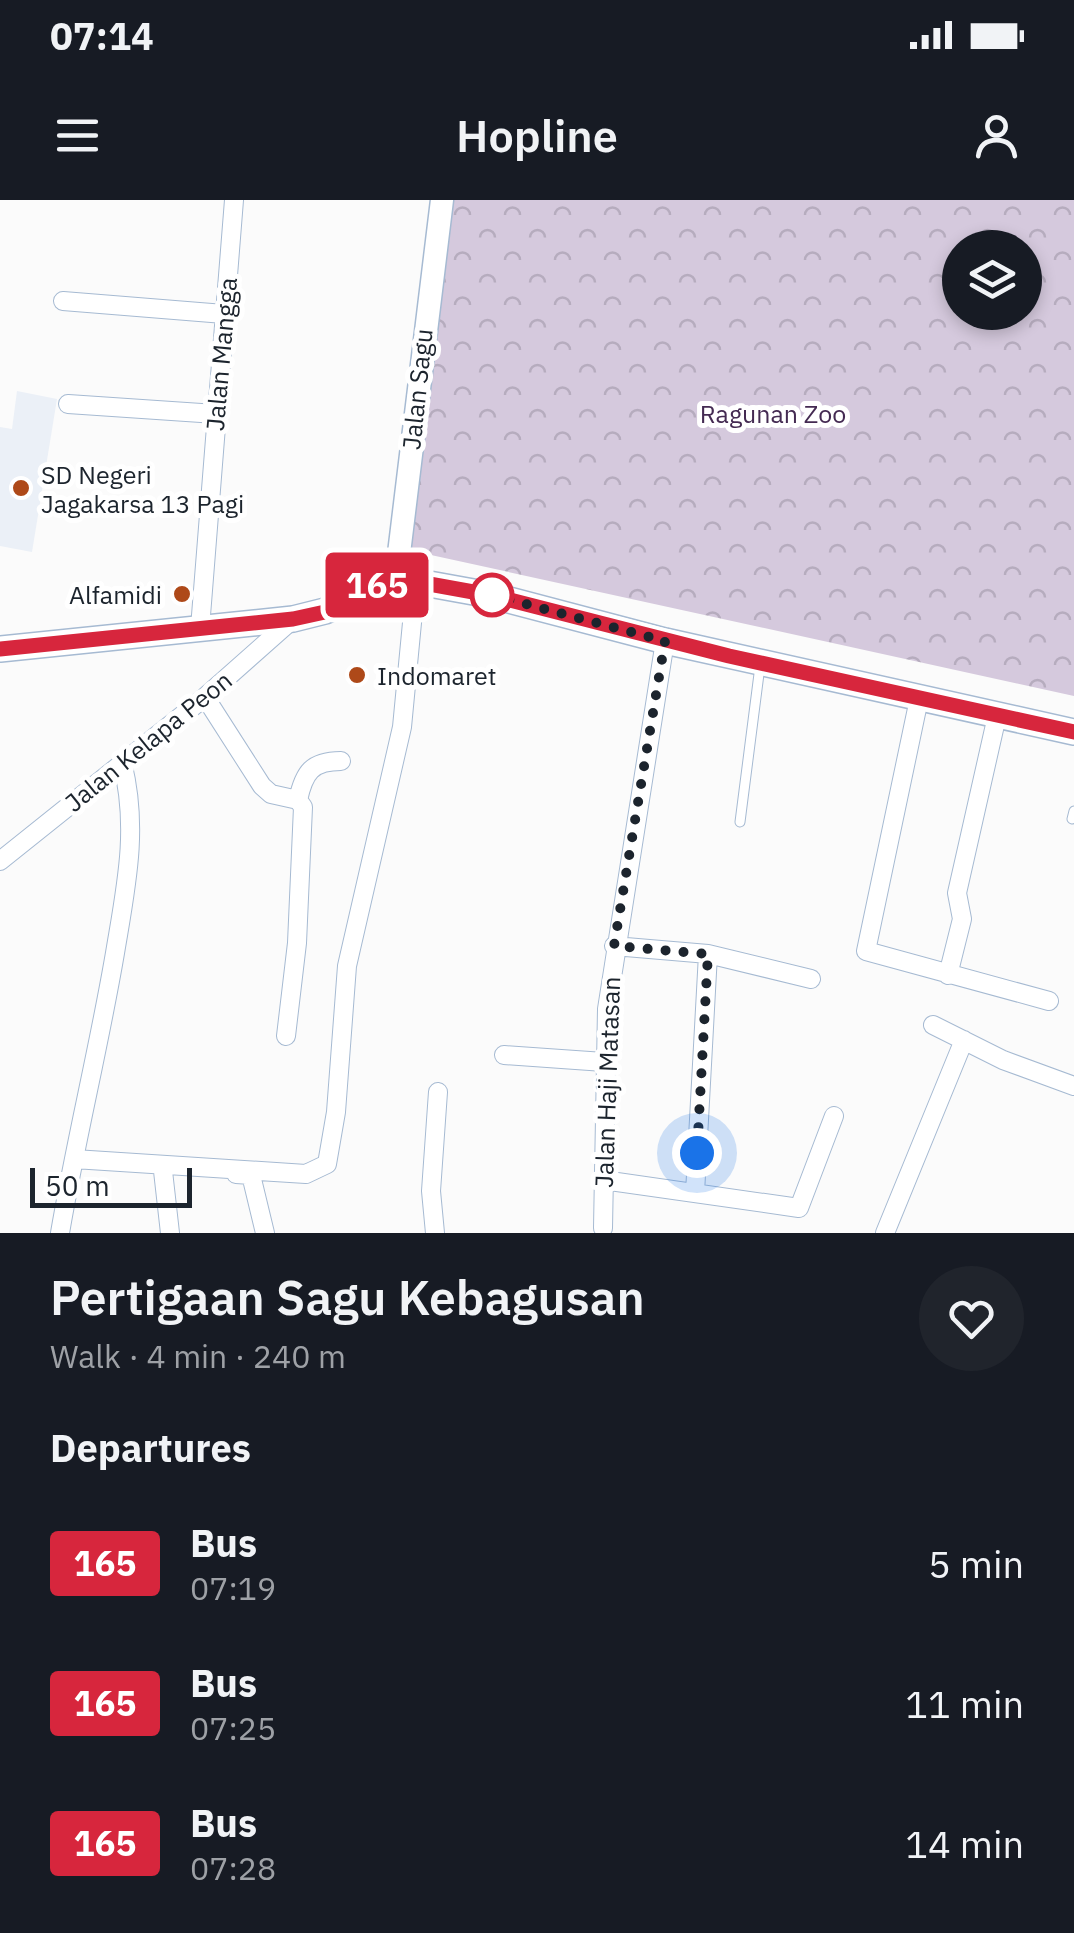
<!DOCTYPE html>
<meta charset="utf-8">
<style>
:root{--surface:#171b24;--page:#20242c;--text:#f1f3f6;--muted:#9ea1a6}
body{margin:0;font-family:"IBM Plex Sans",sans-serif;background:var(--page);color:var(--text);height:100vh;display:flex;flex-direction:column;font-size:38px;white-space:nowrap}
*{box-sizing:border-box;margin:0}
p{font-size:32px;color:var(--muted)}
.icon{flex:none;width:55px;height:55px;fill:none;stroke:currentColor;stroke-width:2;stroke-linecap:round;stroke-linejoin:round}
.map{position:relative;height:1033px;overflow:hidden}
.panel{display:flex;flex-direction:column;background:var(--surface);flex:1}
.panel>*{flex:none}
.badge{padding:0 20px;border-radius:8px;font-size:35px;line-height:65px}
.controls{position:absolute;left:942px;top:30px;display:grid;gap:20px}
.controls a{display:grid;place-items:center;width:100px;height:100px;border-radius:50%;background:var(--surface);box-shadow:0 5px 15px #0003;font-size:50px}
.scale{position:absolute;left:30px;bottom:25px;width:162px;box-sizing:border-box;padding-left:10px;border:5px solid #1c242d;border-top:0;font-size:28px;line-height:35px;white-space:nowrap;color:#1c242d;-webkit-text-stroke:8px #fff;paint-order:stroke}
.you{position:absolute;width:50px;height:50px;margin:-25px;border:8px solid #fff;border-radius:50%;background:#1a73e8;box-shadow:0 0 0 15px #1a73e833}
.map>.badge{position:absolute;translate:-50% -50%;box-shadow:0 0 0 5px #fff}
h2{padding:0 50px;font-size:38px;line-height:90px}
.round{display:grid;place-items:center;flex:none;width:105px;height:105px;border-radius:52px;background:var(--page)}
.headline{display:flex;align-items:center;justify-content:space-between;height:170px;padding:0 50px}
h1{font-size:48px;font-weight:600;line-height:75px}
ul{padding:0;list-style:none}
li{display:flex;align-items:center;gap:30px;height:140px;padding:0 50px}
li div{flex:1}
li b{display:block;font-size:38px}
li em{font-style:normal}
li .badge{min-width:110px;font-weight:700;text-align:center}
.status{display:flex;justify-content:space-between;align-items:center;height:70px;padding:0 50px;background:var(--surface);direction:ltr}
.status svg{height:28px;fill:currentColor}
header{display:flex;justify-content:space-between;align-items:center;height:130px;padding:0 50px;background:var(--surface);font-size:45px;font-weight:600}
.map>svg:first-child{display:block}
.built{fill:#ebf0f7}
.park{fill:url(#park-crowns);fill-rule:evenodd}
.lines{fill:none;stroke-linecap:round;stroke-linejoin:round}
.service-casing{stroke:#a6bad2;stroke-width:11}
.minor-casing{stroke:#a6bad2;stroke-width:20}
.tertiary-casing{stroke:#a6bad2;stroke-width:25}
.secondary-casing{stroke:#a6bad2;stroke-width:28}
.service{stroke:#fff;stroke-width:9}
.minor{stroke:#fff;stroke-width:18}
.tertiary{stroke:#fff;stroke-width:22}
.secondary{stroke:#fff;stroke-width:25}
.line-casing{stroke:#fff;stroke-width:22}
.line{stroke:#d7263d;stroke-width:15}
.walk{stroke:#1c242d;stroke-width:10;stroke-dasharray:0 18}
.poi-dot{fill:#ae4919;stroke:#fff;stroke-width:4}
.stop-dot{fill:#fff;stroke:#d7263d;stroke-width:5}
.labels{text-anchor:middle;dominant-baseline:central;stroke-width:10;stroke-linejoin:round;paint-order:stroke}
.street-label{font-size:25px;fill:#1c242d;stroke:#fff}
.park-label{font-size:25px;fill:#442a52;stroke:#fff}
.poi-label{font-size:25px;fill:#1c242d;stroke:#fff;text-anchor:start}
</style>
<div class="status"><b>07:14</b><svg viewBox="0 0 49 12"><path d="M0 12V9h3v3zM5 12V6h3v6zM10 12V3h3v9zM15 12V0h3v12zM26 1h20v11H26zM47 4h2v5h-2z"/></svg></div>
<header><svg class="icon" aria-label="menu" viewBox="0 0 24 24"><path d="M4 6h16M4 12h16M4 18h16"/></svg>Hopline<svg class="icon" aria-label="person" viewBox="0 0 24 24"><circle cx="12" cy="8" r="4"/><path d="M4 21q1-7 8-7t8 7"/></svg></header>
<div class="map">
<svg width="1074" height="1033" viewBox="0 0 1074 1033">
<defs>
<pattern id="park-crowns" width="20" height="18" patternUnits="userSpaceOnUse" patternTransform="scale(2.5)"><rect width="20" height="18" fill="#d5c9dd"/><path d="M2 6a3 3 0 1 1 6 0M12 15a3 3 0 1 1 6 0" fill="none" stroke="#b6acbe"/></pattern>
</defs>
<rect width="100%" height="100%" fill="#fbfbfb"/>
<path class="built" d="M17,191L57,199L32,352L0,346V227L12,229Z"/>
<path class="park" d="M446,0H1074V496L408,350ZM960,48H1025V112H960Z"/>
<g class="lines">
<g class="service-casing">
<path id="service" d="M1072,619L1074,611
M740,622L760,466"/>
</g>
<g class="minor-casing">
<path id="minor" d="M63,101L224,114
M68,204L216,214
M200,428L234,0
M205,497L262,586L271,594L298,600L303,607L297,743L286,836
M919,499L866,751L1049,801
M298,600C304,572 312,561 341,561
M0,661L205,497L293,419
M614,746L708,754L811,779
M948,775L962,719L957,693L997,516
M933,825L1003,860L1074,886
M504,855L604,862
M74,959L306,974L327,964L336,912L347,766L402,527L416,381
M163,971L170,1033
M236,974L251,975L265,1033
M603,980L799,1008L834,916
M695,993L708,754
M603,1028L607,809L665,441
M60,1033C76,939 99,847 115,753C126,687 139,628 122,562
M435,1033L431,991L438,892
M885,1033L964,840"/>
</g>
<g class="tertiary-casing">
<path id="tertiary" d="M396,378L442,0"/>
</g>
<g class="secondary-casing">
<path id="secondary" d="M0,449L293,419L325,411L396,378L490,395L665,441L1074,532"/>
</g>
<use href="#service" class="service"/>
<use href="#minor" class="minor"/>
<use href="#tertiary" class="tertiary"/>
<use href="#secondary" class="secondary"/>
</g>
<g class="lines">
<g class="line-casing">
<path id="line" d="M0,449L293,419L325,412L396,378L490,395L729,456L1074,532"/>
</g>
<use href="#line" class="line"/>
<path class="walk" d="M492,395L665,441L614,746L708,754L697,953"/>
</g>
<g class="poi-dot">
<circle cx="21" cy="288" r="10"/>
<circle cx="182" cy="394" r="10"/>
<circle cx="357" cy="475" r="10"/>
</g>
<circle class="stop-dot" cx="492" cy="395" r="20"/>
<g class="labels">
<g class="street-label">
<text transform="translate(221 154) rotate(-85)">Jalan Mangga</text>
<text transform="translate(417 189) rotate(-84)">Jalan Sagu</text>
<text transform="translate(148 541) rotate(-39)">Jalan Kelapa Peon</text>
<text transform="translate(607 882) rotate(-88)">Jalan Haji Matasan</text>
</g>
<g class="park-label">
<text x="773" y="213">Ragunan Zoo</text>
</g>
<g class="poi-label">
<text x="41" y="274">SD Negeri<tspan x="41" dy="29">Jagakarsa 13 Pagi</tspan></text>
<text x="162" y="394" text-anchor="end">Alfamidi</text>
<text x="377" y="475">Indomaret</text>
</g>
</g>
</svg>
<div class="controls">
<a><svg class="icon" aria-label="layers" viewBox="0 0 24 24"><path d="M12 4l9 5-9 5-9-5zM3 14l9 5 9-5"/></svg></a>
</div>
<div class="scale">50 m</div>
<div class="you" style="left:697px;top:953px"></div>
<b class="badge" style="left:377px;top:385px;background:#d7263d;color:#fff">165</b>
</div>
<section class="panel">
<div class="headline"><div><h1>Pertigaan Sagu Kebagusan</h1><p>Walk · 4 min · 240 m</p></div><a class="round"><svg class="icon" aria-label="heart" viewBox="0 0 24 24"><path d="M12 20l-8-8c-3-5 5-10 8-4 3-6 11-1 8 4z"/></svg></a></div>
<h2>Departures</h2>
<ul>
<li><span class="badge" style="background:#d7263d;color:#fff">165</span><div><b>Bus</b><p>07:19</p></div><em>5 min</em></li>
<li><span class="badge" style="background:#d7263d;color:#fff">165</span><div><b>Bus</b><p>07:25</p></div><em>11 min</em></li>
<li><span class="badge" style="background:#d7263d;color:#fff">165</span><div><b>Bus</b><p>07:28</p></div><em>14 min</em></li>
</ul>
</section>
